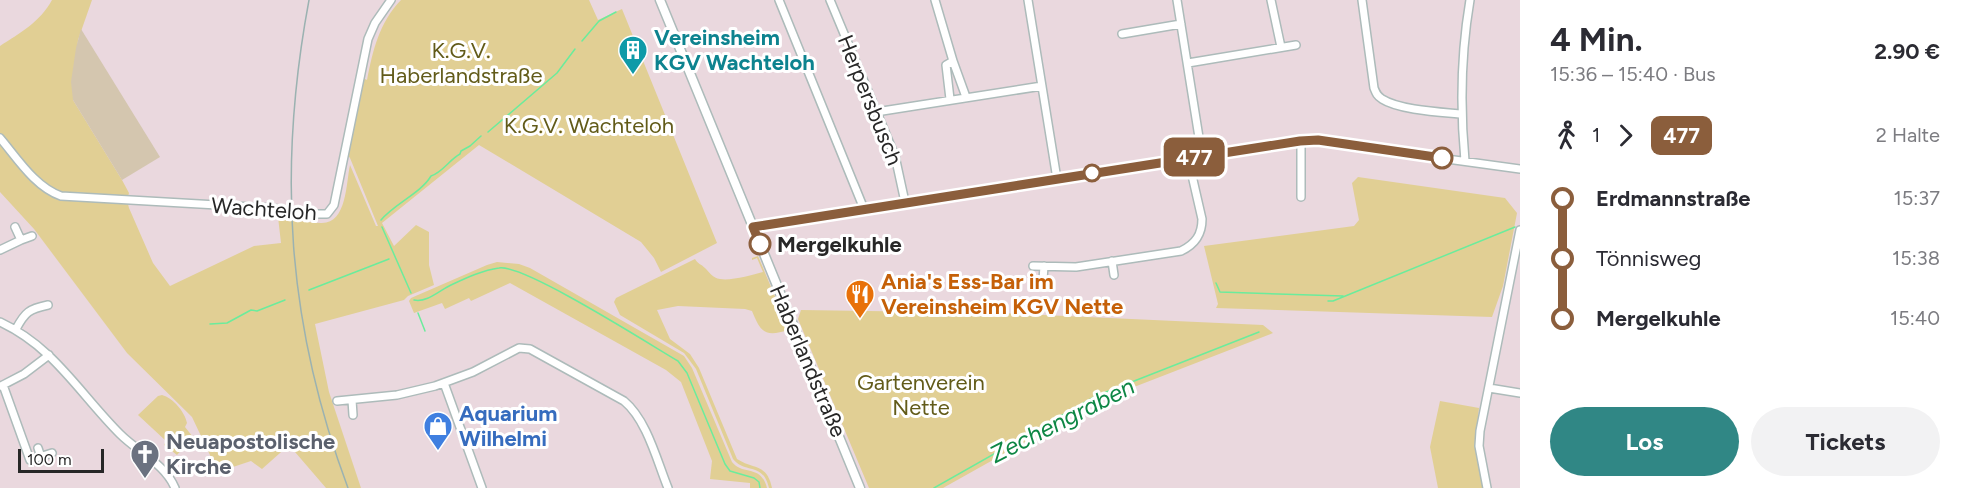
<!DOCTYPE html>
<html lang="de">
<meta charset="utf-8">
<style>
:root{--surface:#fff;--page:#f2f2f3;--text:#2b2b33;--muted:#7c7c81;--accent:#308785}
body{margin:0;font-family:Figtree,sans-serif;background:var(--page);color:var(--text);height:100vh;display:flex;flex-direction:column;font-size:22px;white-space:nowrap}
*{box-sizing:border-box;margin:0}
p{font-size:20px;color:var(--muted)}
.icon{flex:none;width:33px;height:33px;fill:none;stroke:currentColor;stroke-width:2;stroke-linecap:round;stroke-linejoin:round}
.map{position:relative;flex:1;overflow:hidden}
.details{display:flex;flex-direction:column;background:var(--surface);width:450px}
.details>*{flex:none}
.badge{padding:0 12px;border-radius:9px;font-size:21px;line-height:39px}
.scale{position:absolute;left:18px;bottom:15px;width:86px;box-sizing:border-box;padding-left:6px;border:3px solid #272727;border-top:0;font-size:16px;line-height:21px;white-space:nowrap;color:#272727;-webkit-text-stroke:4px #fff;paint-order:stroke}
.map>.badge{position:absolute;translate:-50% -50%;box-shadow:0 0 0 3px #fff}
.legs{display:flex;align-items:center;gap:9px;height:66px;padding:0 30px;font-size:20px}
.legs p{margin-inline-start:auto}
.summary{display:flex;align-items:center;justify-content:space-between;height:102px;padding:0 30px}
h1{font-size:33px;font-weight:700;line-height:45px}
.primary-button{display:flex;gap:12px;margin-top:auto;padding:12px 30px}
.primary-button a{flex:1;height:69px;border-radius:36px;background:var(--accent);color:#fff;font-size:24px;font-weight:700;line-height:69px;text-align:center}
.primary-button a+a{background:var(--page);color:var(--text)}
ul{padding:0 30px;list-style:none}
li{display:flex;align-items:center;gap:21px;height:60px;font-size:22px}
li i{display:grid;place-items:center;width:9px;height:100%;margin:0 8px;background:currentColor}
li i::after{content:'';width:15px;height:15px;margin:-8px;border:4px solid;border-radius:50%;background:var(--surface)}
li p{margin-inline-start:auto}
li:first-child i{background:linear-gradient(#0000 50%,currentColor 0)}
li:last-child i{background:linear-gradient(currentColor 50%,#0000 0)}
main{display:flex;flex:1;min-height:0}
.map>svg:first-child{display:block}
.green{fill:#e1cf94}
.cemetery{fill:#d4c6af}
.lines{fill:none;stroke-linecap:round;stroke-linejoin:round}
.stream{stroke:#6bec9c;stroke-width:1.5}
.minor-casing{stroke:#adbbba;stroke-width:10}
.tertiary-casing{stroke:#adbbba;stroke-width:11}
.minor{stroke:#fff;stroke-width:7}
.tertiary{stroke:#fff;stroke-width:8}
.rail{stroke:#9bb2b1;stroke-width:1.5}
.line-1-casing{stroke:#fff;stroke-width:14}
.line-1{stroke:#8b5e3c;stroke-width:9}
.stop-1-dot{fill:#fff;stroke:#8b5e3c;stroke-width:3}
.labels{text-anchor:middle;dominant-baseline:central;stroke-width:6;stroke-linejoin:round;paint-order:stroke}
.culture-label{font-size:22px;font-weight:bold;fill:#0d838f;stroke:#fff;text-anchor:start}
.park-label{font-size:22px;fill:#625b19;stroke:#fff}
.street-label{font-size:22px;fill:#272727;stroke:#fff}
.stop-label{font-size:22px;font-weight:bold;fill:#272727;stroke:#fff;text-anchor:start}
.food-label{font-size:22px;font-weight:bold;fill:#c56008;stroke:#fff;text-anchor:start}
.shop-label{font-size:22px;font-weight:bold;fill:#366cbe;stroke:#fff;text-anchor:start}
.worship-label{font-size:22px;font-weight:bold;fill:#5b616d;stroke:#fff;text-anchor:start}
.water-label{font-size:24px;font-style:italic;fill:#0e8745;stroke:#fff}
</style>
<main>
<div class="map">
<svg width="1520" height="488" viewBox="0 0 1520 488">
<rect width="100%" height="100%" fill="#ead8de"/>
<path class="green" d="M52,0H92L78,40L73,100L122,180L129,193L127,200L129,208L153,263L170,286L254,246L281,243L278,217C292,219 307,223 321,223C347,224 346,183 350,165L376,226H378L350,158L345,152L359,76L367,80C373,50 379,23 401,0H589L598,20L622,9L717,243L661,272L654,258L641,242L479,145L382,223L394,246L416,225L429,232V265L434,285L408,296L404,300L315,324L329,392L361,488H326L289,445L262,469L251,461L218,472L192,417L127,353L34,229L0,192V143L20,164L24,161L0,133V46C20,33 40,22 52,0Z
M1358,177L1505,198L1517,213L1503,286L1492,317L1216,308L1218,304L1204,246L1354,226L1359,220L1352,183Z
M758,256L789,330C765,337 761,333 752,311L745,309L678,306L657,310L670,339L690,354L699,368L737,459C754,470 767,463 772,488H769C763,462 745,474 733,459L696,369L684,353L620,315L614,302L616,298L695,259C698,264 701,264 705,268C709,272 713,278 720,279C731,281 752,275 763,272L757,258L752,260V258Z
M497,262L519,264L530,268L684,356L692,368L732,462C743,476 761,464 767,488H750V483L710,479L712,461L681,382L666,370L510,283L471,301L469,298L445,309L442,303L414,313L409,301L411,298L487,265Z
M801,310L1002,313L1263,325L1273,333L1098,401L943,488H869L798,319Z
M162,395C173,398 185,412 187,423L185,427L193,437L177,455L164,445L166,441L138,415L158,396Z
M1440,401L1479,408L1475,443L1483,488H1438L1430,447Z"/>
<path class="cemetery" d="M81,29L160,157L122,180L73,100L71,82L76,48Z"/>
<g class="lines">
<path class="stream" d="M582,41L599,21L616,12
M488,132L557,73L575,49
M381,220C394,204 421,193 431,176C443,172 449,160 460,154L461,151L470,146L481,136
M382,227L411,293
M1216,283L1220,292L1343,296
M309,290L389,259
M414,300C427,303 440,290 451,285C466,278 483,270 499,268C524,264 649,344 678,361L687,373L725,464L730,471L754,478L759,482L760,488
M1328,301H1333L1515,227
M418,313L425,331
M210,324L227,323L251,310L257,311L285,300
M934,488L1096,396L1259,332"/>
<g class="minor-casing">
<path id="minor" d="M779,0L864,209
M830,0L895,156L905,202
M935,0L953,61
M1028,0L1057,179
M1177,0L1202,156
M1271,0L1281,47
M1362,0L1374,88C1376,93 1377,96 1382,99C1399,110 1440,112 1461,114
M1122,34L1181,24
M1188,63L1296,45
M950,99L946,65L953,61L966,97
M876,112L1042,86
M0,138C17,158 35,187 61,196L271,208L314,214H327L334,205L368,39L375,23L391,0
M1301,141V197
M1465,161C1460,108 1461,53 1470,0
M15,227L21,240L32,236
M753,227L1309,140L1520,169
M0,250L21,240
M1112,261L1114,275
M1033,266L1076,267L1181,251C1196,244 1202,234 1202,219L1188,158
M1043,280L1044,266
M0,322C54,347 79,393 120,434C138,452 165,464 175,488
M16,329C25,312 29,309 48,305
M444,383L482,488
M3,385L30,460L52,453
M1,386L24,374L49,355
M1489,388L1520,393
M352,400L353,415
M337,401L397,395L435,386L473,372L519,348L530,349L624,401C647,420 657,461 668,488
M38,448L41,457
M1487,488L1479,446L1480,431L1520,230"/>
</g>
<g class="tertiary-casing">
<path id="tertiary" d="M660,0L860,488"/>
</g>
<use href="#minor" class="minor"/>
<use href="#tertiary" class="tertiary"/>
<path class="rail" d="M309,0C277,171 287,325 348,488"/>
</g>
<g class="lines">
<g class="line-1-casing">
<path id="line-1" d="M760,244L753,227L1300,141L1318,140L1442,158"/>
</g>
<use href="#line-1" class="line-1"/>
</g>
<defs>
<g id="building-pin" transform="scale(1.5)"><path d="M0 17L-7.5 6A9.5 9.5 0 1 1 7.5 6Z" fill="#0f9aa8" stroke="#fff"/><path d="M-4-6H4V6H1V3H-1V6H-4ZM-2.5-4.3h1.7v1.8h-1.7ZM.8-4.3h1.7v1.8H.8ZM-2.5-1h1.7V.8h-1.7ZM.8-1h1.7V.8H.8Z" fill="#fff"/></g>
<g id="restaurant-pin" transform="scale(1.5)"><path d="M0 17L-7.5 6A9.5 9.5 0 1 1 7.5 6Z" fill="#e8710a" stroke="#fff"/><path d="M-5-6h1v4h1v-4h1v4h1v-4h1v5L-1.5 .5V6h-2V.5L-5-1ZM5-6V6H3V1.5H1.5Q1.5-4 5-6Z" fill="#fff"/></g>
<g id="shop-pin" transform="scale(1.5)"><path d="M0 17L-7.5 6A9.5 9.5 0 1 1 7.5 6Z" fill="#3f7fe0" stroke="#fff"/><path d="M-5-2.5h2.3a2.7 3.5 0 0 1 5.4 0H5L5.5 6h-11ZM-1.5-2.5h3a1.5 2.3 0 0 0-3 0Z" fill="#fff"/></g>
<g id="church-pin" transform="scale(1.5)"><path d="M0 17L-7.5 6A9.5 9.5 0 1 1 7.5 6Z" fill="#6b7280" stroke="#fff"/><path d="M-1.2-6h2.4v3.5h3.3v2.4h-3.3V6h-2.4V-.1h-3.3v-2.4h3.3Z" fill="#fff"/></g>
</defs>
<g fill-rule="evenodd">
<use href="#building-pin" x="633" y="50"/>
<use href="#restaurant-pin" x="860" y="294"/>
<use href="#shop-pin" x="438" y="426"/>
<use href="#church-pin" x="145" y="454"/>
</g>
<g class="stop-1-dot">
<circle cx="1442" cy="158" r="10"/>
<circle cx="1092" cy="173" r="8"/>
<circle cx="760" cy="244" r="10"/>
</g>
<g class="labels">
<g class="culture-label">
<text x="654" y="37">Vereinsheim<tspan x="654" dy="25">KGV Wachteloh</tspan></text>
</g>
<g class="park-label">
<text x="461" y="50">K.G.V.<tspan x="461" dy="25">Haberlandstraße</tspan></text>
<text x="589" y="125">K.G.V. Wachteloh</text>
<text x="921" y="382">Gartenverein<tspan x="921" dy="25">Nette</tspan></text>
</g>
<g class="street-label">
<text transform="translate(870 100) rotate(68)">Herpersbusch</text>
<text transform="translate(264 209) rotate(4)">Wachteloh</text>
<text transform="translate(808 361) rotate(67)">Haberlandstraße</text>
</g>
<g class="stop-label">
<text x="777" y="244">Mergelkuhle</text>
</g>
<g class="food-label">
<text x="881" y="281">Ania's Ess-Bar im<tspan x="881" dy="25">Vereinsheim KGV Nette</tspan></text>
</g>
<g class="shop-label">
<text x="459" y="413">Aquarium<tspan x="459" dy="25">Wilhelmi</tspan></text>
</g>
<g class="worship-label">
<text x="166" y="441">Neuapostolische<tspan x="166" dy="25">Kirche</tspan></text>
</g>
<g class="water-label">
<text transform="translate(1062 420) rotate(-27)">Zechengraben</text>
</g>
</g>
</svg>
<div class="scale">100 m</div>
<b class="badge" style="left:1194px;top:157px;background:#8b5e3c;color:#fff">477</b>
</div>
<section class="details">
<div class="summary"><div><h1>4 Min.</h1><p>15:36 – 15:40 · Bus</p></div><b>2.90 €</b></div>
<div class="legs"><svg class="icon" aria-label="walk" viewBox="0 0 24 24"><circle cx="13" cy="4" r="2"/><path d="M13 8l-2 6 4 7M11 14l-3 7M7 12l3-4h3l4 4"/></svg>1<svg class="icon" aria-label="forward" viewBox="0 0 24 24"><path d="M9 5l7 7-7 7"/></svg><b class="badge" style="background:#8b5e3c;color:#fff">477</b><p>2 Halte</p></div>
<ul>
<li><i style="color:#8b5e3c"></i><b>Erdmannstraße</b><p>15:37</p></li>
<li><i style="color:#8b5e3c"></i><span>Tönnisweg</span><p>15:38</p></li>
<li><i style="color:#8b5e3c"></i><b>Mergelkuhle</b><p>15:40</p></li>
</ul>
<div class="primary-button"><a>Los</a><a>Tickets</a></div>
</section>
</main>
